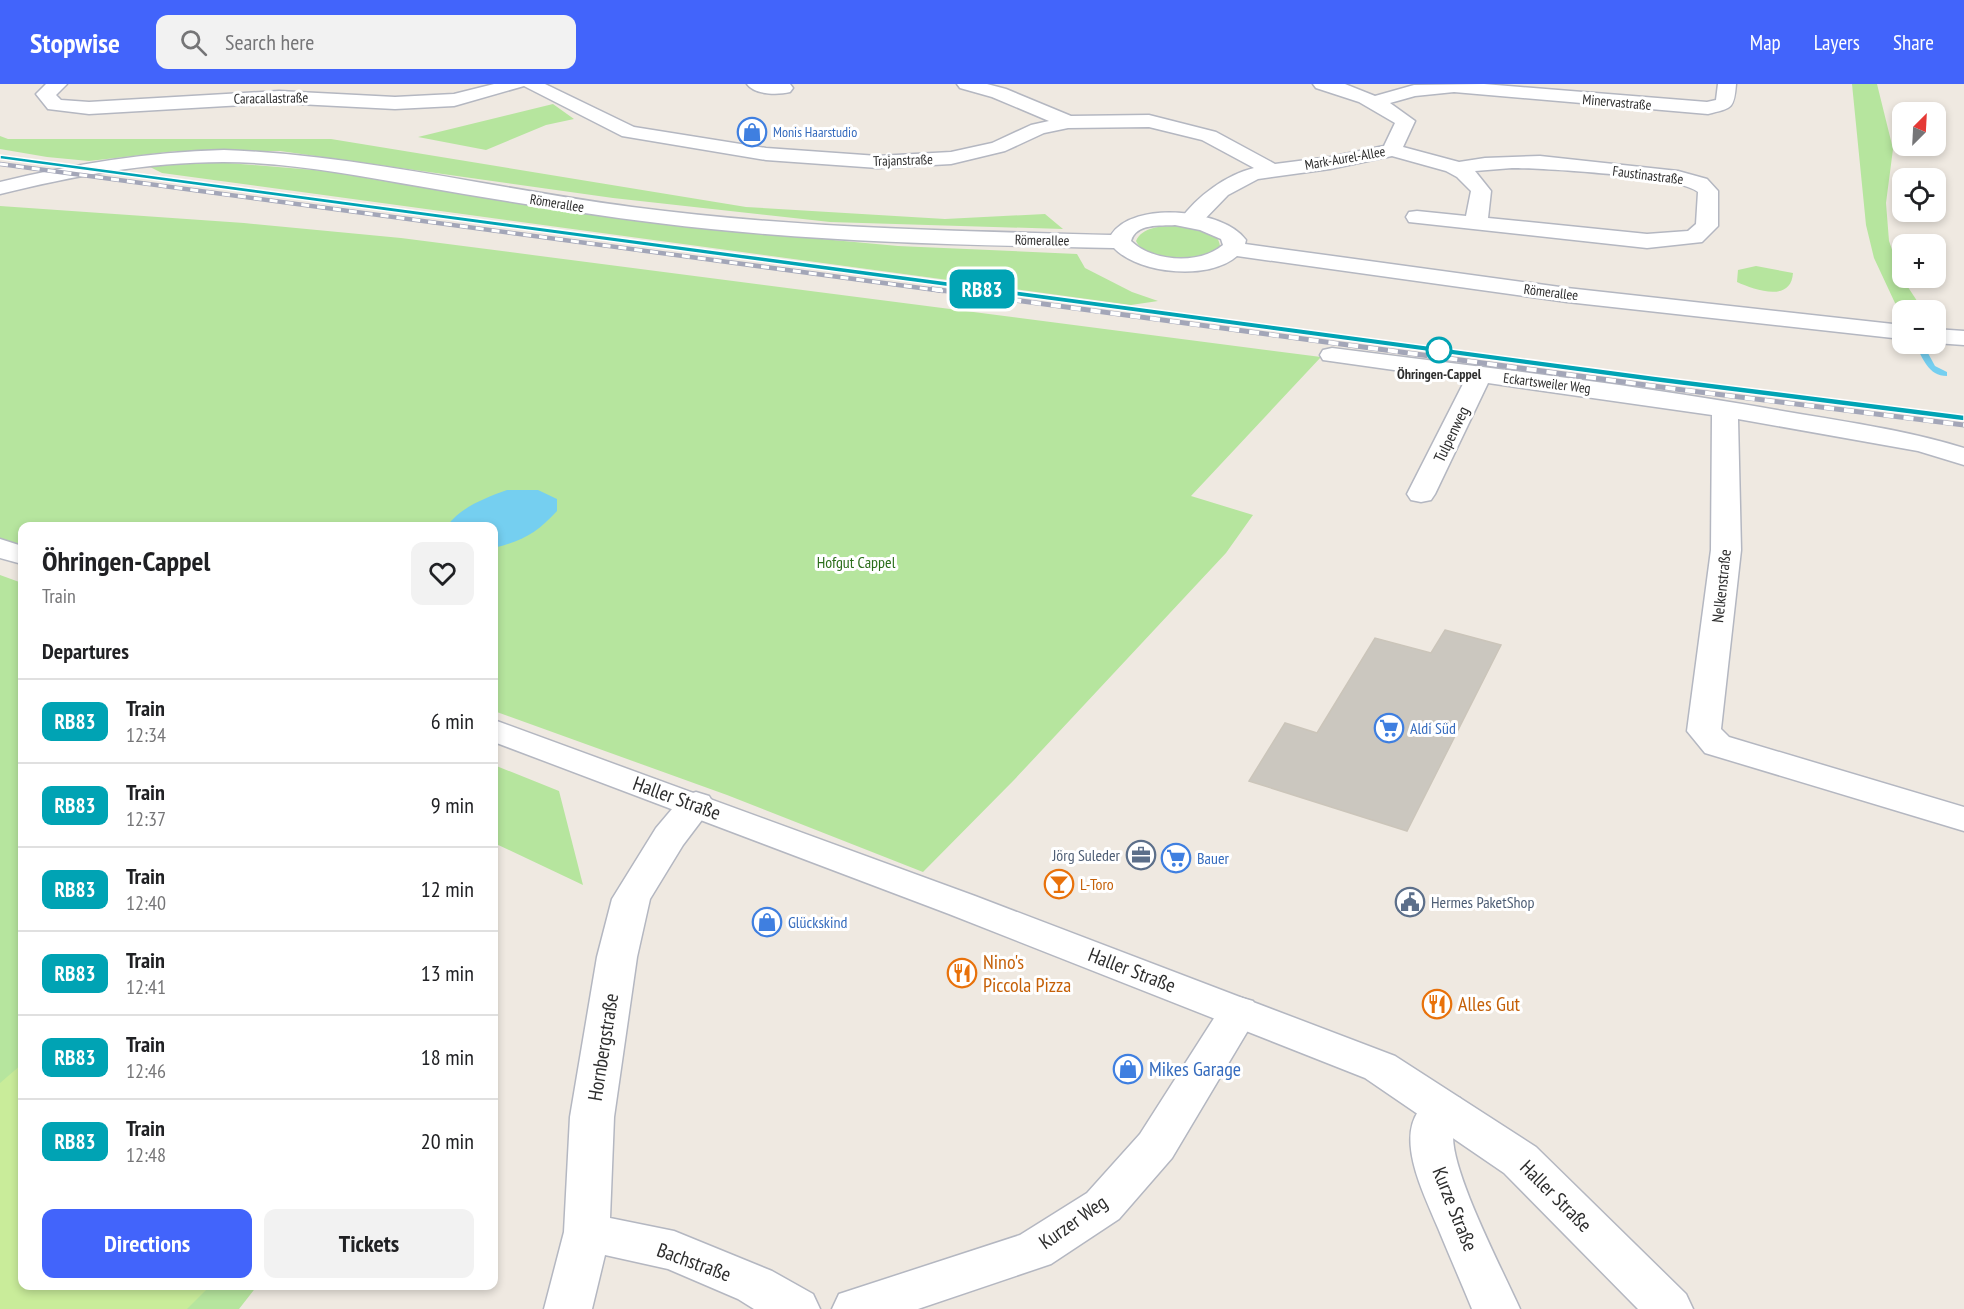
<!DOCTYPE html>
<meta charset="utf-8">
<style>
:root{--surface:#fff;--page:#f2f2f2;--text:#202124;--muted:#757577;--line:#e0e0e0;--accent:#4264fb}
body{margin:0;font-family:"PT Sans Narrow",sans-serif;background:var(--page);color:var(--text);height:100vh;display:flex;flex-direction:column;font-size:22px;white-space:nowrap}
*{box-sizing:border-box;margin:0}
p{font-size:20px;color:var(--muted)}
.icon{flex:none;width:33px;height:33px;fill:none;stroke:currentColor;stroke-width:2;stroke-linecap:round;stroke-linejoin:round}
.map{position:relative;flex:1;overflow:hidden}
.panel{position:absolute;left:18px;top:438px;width:480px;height:768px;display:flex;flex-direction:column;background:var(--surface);border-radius:12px;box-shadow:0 3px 9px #0003}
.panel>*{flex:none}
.badge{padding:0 12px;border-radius:9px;font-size:21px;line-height:39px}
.needle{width:39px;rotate:24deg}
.buttons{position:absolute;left:1892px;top:18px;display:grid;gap:12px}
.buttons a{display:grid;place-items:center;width:54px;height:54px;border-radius:12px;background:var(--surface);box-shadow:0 3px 9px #0003;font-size:30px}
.map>.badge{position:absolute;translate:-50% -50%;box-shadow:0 0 0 3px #fff}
h2{padding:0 24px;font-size:22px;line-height:54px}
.round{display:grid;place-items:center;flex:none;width:63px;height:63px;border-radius:12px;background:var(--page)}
.overview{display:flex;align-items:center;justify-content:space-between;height:102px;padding:0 24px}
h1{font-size:28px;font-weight:700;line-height:45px}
.button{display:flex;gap:12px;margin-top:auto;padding:12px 24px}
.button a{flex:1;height:69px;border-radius:12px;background:var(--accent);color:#fff;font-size:24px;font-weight:700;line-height:69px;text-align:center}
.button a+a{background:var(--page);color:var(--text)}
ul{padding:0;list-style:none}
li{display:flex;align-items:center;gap:18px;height:84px;padding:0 24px;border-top:2px solid var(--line)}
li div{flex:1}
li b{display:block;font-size:22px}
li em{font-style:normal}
li .badge{min-width:66px;font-weight:700;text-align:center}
header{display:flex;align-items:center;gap:36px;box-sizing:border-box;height:84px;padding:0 30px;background:var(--accent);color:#fff}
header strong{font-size:28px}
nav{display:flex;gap:33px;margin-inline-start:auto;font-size:21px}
.search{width:420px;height:54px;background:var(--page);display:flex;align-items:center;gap:15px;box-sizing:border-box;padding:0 21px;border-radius:12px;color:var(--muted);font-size:22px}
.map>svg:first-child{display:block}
.green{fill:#b6e59e}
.pitch{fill:#c9ec9a}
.water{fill:#75cff0}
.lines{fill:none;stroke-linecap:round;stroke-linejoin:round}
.stream{fill:#75cff0;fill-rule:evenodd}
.building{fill:#cbc7bf;stroke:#cbc5ba;stroke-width:1.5}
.minor-casing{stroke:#b4b7c1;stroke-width:3}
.tertiary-casing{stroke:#b4b7c1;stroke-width:3}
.secondary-casing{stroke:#b4b7c1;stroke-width:3}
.minor{fill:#fff;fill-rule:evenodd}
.tertiary{fill:#fff;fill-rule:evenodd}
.secondary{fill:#fff;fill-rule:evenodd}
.rail-far1-casing{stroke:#a3a6b8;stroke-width:4.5}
.rail-casing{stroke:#a3a6b8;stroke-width:5}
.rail-far1{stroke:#fff;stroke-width:3;stroke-dasharray:8;stroke-linecap:butt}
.rail{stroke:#fff;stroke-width:4;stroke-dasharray:10;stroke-linecap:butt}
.line{fill:#00a3b4;stroke:#fff;stroke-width:1.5}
.stop-dot{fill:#fff;stroke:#00a3b4;stroke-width:3}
.labels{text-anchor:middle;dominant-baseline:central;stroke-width:6;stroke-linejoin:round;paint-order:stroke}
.far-street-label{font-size:14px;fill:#2e2e2e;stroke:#fff}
.far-shop-label{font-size:14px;fill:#366cbe;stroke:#fff;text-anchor:start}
.far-stop-label{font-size:14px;font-weight:bold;fill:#2e2e2e;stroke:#fff}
.street-label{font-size:16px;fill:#2e2e2e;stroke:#fff}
.park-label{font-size:16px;fill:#2c6e1b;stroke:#fff}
.shop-label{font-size:16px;fill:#366cbe;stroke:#fff;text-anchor:start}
.service-label{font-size:16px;fill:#4e5e75;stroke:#fff;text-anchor:end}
.food-label{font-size:16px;fill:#c56008;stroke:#fff;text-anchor:start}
.near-street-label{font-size:20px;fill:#2e2e2e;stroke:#fff}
.near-food-label{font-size:20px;fill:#c56008;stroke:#fff;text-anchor:start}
.near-shop-label{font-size:20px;fill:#366cbe;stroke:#fff;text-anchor:start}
</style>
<header>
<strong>Stopwise</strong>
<div class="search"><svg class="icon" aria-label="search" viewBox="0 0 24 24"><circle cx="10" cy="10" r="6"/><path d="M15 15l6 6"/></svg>Search here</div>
<nav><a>Map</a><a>Layers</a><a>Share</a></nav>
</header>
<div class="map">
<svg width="1964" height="1225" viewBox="0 0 1964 1225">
<rect width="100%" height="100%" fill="#efe9e1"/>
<path class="green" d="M1852,0H1877L1893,65L1886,119L1889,157L1902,194L1923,226H1902V234L1874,174L1866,141Z
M553,20L574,35L546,41L486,66L418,53Z
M0,52L8,55H331L746,123L945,135L1045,130L1063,145L830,138L613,114L280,67H177L89,77L47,73L0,65Z
M216,78L326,87L454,109L670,141L898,162L1077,170L1085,184L1132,208L1158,217L1131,221L162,89L148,82Z
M0,122L244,139L401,154L1321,273L1191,412L1253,431L1226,469L1014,696L923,788L727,711L494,627V442H22V461L0,454Z
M1181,142C1194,143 1219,146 1220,162C1205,180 1146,180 1136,157C1143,141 1166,142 1181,142Z
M1756,182L1793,189C1791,219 1755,206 1737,198L1738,186Z
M0,491L22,499V1202H257L239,1225H0Z
M494,681L559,707L583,801L494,759Z"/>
<path class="pitch" d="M22,980V1202H210L187,1225H0V999Z"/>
<path class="water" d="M507,406H538L557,415V427C537,449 522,457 494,464V442H447C461,423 485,414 507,406Z"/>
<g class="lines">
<path class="stream" d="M1915,260H1923L1935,282L1947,288V292C1928,292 1923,274 1915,260Z"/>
</g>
<path class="building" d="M1445,546L1501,561L1407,747L1249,697L1285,639L1317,649L1375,554L1431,569Z"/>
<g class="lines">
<g class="minor-casing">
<path id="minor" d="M46,0H67L56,11L61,16L89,18L279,7L395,13L454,10L494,0H545L634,43L766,64L878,72L951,68L992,59L1031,41L1049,37L992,13L960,4L957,0H987L1006,5L1071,32L1149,31L1216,48L1275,80L1330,73L1384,62L1395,39L1359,18L1316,4L1313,0H1345L1375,12L1414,1L1484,0L1707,18L1716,16L1718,0H1736C1734,25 1732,24 1708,30L1454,8L1415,12L1390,19L1415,37L1403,63L1459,78L1485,74L1540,72L1678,87L1707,95L1718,107V142L1702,158L1647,164L1409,138L1406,133L1409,128L1417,127L1466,132L1471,107L1457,93L1446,87L1392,72L1330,85L1258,95L1228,111L1199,141L1191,142L1183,141L1180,136C1197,112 1226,91 1254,84L1202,56L1149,43L1068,44L1044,49L1005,67L951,80L878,84L766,76L622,52L524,2L454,22L395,25L279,19L89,30L48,25L36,10ZM1512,84C1541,84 1681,92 1698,108L1696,140L1688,147L1647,150L1488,134L1491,107L1475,87Z
M747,0H790L793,4L790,8C778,11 755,11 747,0Z
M1332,264C1481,283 1630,300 1777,326C1840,337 1903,345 1964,364V381L1918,367L1738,335L1741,466L1721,645L1729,653L1964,723V747L1705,669L1687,647L1711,466L1712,331L1488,299L1435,410L1431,416L1421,418L1411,416L1407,410L1465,296L1323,276L1320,271L1323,266Z
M696,708L709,712L714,720L683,761L650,815L637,873L614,1033L610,1134L674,1147L772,1187L813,1210L820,1225H754L738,1215L668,1185L605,1171L592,1225H544L564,1148L570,1033L597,873L612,815L656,744L683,712Z
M1239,913L1253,917L1259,928L1172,1074L1119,1135L1051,1180L918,1225H832L839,1210L1020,1151L1087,1109L1140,1050L1225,917Z
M1445,1009L1460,1014L1466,1026C1463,1032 1456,1040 1454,1046C1445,1077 1505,1191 1520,1225H1472C1461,1198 1449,1171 1438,1144C1421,1103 1382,1030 1445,1009Z"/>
</g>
<g class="tertiary-casing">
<path id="tertiary" d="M224,66C361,71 496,105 632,123C791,144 951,147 1111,151C1133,116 1224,125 1246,156L1245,160L1567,204L1902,241V255L1567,218L1237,172C1209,197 1139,190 1114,164C962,161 809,158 658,139C578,129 498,116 418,102C354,91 288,78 223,78C147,78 73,92 0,110V98C74,80 148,68 224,66ZM1175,141L1200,146L1221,155L1223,161C1200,181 1153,178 1131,157C1136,139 1160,142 1175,141Z
M1935,245L1964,247V261L1935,259Z"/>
</g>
<g class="secondary-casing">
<path id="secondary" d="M0,455L22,462V480L0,474Z
M494,636L975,812L1395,972L1536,1063L1686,1210L1693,1225H1638L1504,1089L1365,994L949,830L494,658Z"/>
</g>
<use href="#minor" class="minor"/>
<use href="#tertiary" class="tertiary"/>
<use href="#secondary" class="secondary"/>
<g class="rail-far1-casing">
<path id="rail-far1" d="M0,80L943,207"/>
</g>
<g class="rail-casing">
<path id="rail" d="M932,205L1683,306L1964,341"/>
</g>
<use href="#rail-far1" class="rail-far1"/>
<use href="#rail" class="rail"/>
</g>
<path class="line" d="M0,71L1654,292L1964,331V337L1654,298L0,75Z"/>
<defs>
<g id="shop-ring" transform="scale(1.5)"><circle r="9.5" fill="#fff" stroke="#3f7fe0" stroke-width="1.5"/><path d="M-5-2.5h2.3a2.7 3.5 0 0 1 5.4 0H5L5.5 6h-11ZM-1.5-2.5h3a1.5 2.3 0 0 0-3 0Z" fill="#3f7fe0"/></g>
<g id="supermarket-ring" transform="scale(1.5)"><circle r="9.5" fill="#fff" stroke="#3f7fe0" stroke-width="1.5"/><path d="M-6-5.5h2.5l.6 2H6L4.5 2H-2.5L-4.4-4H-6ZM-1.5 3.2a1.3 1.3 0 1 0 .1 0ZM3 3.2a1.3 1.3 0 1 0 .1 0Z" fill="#3f7fe0"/></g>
<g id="office-ring" transform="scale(1.5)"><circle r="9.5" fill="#fff" stroke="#5c6f8a" stroke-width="1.5"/><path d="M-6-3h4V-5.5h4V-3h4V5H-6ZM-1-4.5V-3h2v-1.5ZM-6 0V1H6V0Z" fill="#5c6f8a"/></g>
<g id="bar-ring" transform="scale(1.5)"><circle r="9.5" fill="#fff" stroke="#e8710a" stroke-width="1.5"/><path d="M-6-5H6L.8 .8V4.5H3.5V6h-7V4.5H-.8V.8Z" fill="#e8710a"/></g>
<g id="civic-ring" transform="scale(1.5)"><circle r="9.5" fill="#fff" stroke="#5c6f8a" stroke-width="1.5"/><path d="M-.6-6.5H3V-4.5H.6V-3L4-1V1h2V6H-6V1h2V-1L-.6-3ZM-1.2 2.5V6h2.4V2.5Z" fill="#5c6f8a"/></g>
<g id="restaurant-ring" transform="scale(1.5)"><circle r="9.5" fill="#fff" stroke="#e8710a" stroke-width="1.5"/><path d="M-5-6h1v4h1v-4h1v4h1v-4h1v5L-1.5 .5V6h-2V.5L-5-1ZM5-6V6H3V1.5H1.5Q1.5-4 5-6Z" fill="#e8710a"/></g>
</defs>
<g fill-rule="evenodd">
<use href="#shop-ring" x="752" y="48"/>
<use href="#supermarket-ring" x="1389" y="644"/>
<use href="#office-ring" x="1141" y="771"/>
<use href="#supermarket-ring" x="1176" y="774"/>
<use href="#bar-ring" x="1059" y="800"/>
<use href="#civic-ring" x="1410" y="818"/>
<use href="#shop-ring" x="767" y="838"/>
<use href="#restaurant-ring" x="962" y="889"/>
<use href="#restaurant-ring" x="1437" y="920"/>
<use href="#shop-ring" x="1128" y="985"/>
</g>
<circle class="stop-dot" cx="1439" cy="266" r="12"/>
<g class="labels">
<g class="far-street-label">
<text transform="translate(271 14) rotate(-1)">Caracallastraße</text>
<text transform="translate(1617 18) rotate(5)">Minervastraße</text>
<text transform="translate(1345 74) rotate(-10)">Mark-Aurel-Allee</text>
<text transform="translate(903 76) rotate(-2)">Trajanstraße</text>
<text transform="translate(1648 91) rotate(7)">Faustinastraße</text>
<text transform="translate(557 119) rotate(9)">Römerallee</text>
<text transform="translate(1042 156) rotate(1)">Römerallee</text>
<text transform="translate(1551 208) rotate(7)">Römerallee</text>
<text transform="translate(1547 299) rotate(7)">Eckartsweiler Weg</text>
</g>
<g class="far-shop-label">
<text x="773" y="48">Monis Haarstudio</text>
</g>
<g class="far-stop-label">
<text x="1439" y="290">Öhringen-Cappel</text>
</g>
<g class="street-label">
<text transform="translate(1451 350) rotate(-64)">Tulpenweg</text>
<text transform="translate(1721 502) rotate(-84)">Nelkenstraße</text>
</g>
<g class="park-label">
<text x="856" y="478">Hofgut Cappel</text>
</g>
<g class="shop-label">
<text x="1410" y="644">Aldi Süd</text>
<text x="1197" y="774">Bauer</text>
<text x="788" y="838">Glückskind</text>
</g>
<g class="service-label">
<text x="1120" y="771">Jörg Suleder</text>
<text x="1431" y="818" text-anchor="start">Hermes PaketShop</text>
</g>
<g class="food-label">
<text x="1080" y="800">L-Toro</text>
</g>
<g class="near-street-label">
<text transform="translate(677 714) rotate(20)">Haller Straße</text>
<text transform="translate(1132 886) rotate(21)">Haller Straße</text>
<text transform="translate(603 963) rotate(-81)">Hornbergstraße</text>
<text transform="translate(1556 1112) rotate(45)">Haller Straße</text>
<text transform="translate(1455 1125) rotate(68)">Kurze Straße</text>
<text transform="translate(1073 1138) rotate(-35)">Kurzer Weg</text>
<text transform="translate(694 1178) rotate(20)">Bachstraße</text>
</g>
<g class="near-food-label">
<text x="983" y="878">Nino's<tspan x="983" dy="23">Piccola Pizza</tspan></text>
<text x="1458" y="920">Alles Gut</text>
</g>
<g class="near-shop-label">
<text x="1149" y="985">Mikes Garage</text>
</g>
</g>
</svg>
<div class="buttons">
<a><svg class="needle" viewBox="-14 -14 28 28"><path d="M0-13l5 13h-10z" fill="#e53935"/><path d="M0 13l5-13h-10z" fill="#757577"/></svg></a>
<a><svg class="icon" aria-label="locate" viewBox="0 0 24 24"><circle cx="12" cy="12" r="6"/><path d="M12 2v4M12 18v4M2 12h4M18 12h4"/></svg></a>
<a>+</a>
<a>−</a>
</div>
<b class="badge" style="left:982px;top:205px;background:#00a3b4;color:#fff">RB83</b>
<section class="panel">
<div class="overview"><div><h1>Öhringen-Cappel</h1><p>Train</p></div><a class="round"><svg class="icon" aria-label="heart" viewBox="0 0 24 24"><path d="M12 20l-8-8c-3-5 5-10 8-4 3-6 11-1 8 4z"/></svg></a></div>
<h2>Departures</h2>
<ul>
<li><span class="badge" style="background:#00a3b4;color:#fff">RB83</span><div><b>Train</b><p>12:34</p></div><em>6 min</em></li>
<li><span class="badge" style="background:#00a3b4;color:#fff">RB83</span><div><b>Train</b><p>12:37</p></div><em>9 min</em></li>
<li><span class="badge" style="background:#00a3b4;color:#fff">RB83</span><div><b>Train</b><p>12:40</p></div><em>12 min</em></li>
<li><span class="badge" style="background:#00a3b4;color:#fff">RB83</span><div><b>Train</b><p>12:41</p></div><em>13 min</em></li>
<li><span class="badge" style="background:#00a3b4;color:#fff">RB83</span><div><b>Train</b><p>12:46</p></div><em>18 min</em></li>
<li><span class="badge" style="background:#00a3b4;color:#fff">RB83</span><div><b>Train</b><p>12:48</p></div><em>20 min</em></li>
</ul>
<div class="button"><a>Directions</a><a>Tickets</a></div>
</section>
</div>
